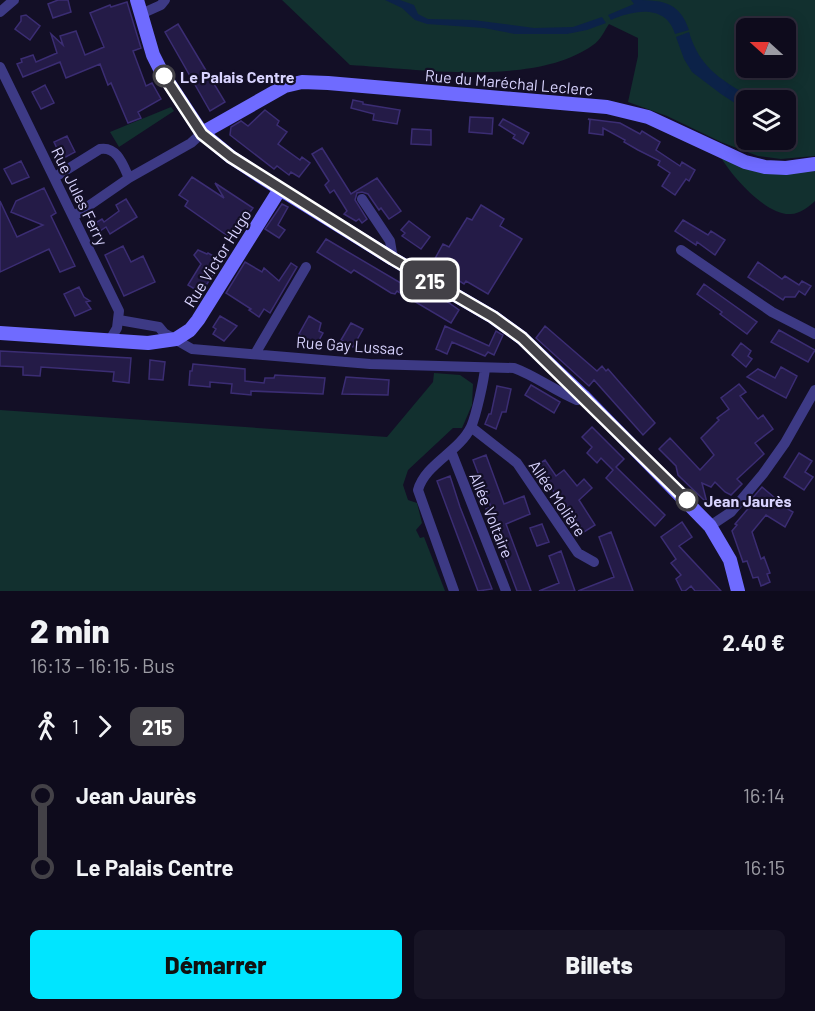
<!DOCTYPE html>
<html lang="fr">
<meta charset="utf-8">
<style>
:root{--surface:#0e0b1c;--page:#171425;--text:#f1f3f6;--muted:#9b9ba3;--line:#2e2b3b;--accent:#00e5ff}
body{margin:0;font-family:Barlow,sans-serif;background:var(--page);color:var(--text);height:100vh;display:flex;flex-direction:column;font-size:22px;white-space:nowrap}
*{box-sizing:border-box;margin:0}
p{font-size:20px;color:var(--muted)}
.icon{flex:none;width:33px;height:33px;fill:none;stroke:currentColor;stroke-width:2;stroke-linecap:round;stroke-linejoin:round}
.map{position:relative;height:591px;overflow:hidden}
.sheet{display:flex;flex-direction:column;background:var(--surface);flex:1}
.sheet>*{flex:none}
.badge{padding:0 12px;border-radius:9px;font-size:21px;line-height:39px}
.needle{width:39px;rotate:291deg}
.fabs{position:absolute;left:736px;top:18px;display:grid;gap:12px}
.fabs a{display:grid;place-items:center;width:60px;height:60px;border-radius:9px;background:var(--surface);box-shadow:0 3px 15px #0003,0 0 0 2px var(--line);font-size:30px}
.map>.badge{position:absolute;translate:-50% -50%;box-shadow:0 0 0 3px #fff}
.legs{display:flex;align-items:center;gap:9px;height:66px;padding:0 30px;font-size:20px}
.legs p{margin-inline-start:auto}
.overview{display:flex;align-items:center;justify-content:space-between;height:102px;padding:0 30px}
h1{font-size:33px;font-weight:800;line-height:45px}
.button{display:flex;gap:12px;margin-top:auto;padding:12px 30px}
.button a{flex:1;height:69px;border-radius:9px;background:var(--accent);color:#111;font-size:24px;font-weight:800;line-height:69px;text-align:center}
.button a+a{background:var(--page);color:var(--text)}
ul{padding:0 30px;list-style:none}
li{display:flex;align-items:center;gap:21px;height:72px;font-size:22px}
li i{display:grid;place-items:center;width:9px;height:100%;margin:0 8px;background:currentColor}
li i::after{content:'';width:15px;height:15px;margin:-8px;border:4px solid;border-radius:50%;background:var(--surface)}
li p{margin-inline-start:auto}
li:first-child i{background:linear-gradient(#0000 50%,currentColor 0)}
li:last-child i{background:linear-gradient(currentColor 50%,#0000 0)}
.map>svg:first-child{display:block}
.green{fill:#12302f;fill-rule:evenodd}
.water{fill:#0c2248}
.building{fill:#241b47;stroke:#3b2d73;stroke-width:1.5}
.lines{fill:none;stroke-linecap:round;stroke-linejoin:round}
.street{stroke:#3d3a85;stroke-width:10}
.secondary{stroke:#6f6bff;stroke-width:14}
.line-1-casing{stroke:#fff;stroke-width:14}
.line-1{stroke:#434147;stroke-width:9}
.stop-1-dot{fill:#fff;stroke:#434147;stroke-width:3}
.labels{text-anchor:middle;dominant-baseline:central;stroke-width:4.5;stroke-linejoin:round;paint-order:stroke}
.stop-label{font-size:16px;font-weight:bold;fill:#d9d4ff;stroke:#130f26;text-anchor:start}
.street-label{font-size:16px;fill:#d9d4ff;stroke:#130f26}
</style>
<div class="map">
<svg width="815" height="591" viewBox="0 0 815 591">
<rect width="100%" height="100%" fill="#130f26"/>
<path class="green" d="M282,0H815V156L781,159L758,156L721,142L667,116L628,102L638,56V38L609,24C604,31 601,40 593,45C535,87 419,69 350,65ZM747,28H786V68H747ZM747,100H786V140H747Z
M171,107L174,111L119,147L110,132Z
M720,156L815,169V201C809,207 799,214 791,214C766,216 731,175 720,156Z
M434,373L460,375L473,384L472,405L462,428H453L408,470L403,485L408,500L417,503L422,523L416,530L420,538L424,537L445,591H0V410L387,437L433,382Z"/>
<path class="water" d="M385,0H400L414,5L418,14L428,19L473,20L534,28L573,27L602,17L606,23L587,30L567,34H515L484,28L427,24L415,20L402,8Z
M631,0C660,0 679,0 689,30L675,34C666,4 634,10 611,20L608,15L634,4Z
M689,32C700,70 725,82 756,100H747V111L721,94L692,72L684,59L676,37Z"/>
<path class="building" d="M58,0H68L71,12L53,18L48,4Z
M127,2L141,48L133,51L146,86L152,83L161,99L138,112L141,118L128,123L111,83L108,85L100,64L66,78L60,62L23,77L17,64L22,62L21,59L33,55L36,62L57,53L51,34L63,45L60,36L76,31L85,55L104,47L90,13L110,5L111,7Z
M26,15L40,26L30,40L15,29L21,21V16Z
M178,24L225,102L210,111L165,32Z
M45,85L54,103L41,109L32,92Z
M353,100L363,102V104L400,110L397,124L373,120L374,114L351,108Z
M265,110L279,121L277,125L287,132L278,144L300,160L302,157L310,163L299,177L291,172L289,175L277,166L274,169L230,135L231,127L241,121L248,126Z
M470,117L493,118L492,134L469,132Z
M503,119L529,133L523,144L513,138L515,135L499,125Z
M588,119L620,123L640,134L642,131L660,142L656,150L680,166L682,162L695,170L689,181L686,179L675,195L662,186L670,173L658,165L660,161L638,150L624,142L625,140L603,128V135L589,133L590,120Z
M412,129L431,130V145L411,144Z
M67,136L75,152L62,159L54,142Z
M322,148L351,194L377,178L401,211L389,219L381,208L379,210L368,194L362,192L357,193L355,200L367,219L362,223L359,219L356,221L344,214L347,211L334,190L330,193L325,185L329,181L312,154Z
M21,161L29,177L12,184L4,169Z
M192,177L224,198L215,183L253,208L245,219L247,221L242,228L240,227L232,239L185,206L188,201L179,195Z
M44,188L56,213L51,216L75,266L60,272L49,249L0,272V201L17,237L43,225L11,212L16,201Z
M126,199L137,217L110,234L106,227L97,233L92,225L102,219L104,222L119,211L116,205Z
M282,204L288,207L278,225L285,230L279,238L265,229Z
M481,205L504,219L500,226L522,239L488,294L466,281L464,284L432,264L443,244L449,247L467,218L472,220Z
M683,220L708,235L711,231L725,240L715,255L697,242L696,245L675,231Z
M409,221L430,237L421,249L402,236L405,233L401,230Z
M326,239L404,285L407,280L442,298L459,310L451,323L397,291L395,294L391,293L354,270L351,273L317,252Z
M123,246L131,262L143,256L155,282L124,296L105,255Z
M198,250L207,254L208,253L222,261L201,293L188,285L201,264L194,255Z
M245,262L262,272L264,268L279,281L291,263L297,267L270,313L264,309L259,317L249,310L251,309L226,293Z
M758,262L782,279L785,276L799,285L802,281L811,286L805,295L799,291L795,297H785L783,300L748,277Z
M704,284L757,322L747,334L720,314L722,312L697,294Z
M79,287L84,297L90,301L86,302L91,309L75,316L64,294Z
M220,316L237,326L224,341L213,334L216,329L213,327Z
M309,316L321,323L319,331L323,333L318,342L313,340L312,342L299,334Z
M351,323L363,329L353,347L341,340Z
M445,326L489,346L496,331L503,335L494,355L488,352L485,356L452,342L447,354L436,349Z
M545,326L597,371L602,366L606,371L608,369L655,423L643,435L594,380L589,386L536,338Z
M779,330L815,350L808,362L771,342Z
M741,343L751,351L748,356L752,359L746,367L732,355Z
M0,351L131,358L129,383L113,381L114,372L71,369L41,367L40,376L23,375V367L0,366Z
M150,360L165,362L163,380L149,379Z
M193,364L245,369V381L264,383L265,378H274L275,375L325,378L323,394L251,391V395L231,393L232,384L210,382V387L189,385L190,371H192Z
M781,367L797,376L786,398L747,377L758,369L775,378Z
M346,377L389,380L388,395L342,394Z
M739,384L746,392L740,396L758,419L763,415L773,429L755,443L764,454L737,479L742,484L731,495L725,492L715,482L711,487L702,483L707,503L678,475L676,466L659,449L670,438L700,470L714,455L701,438L719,420L717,418L729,409L721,398Z
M531,385L560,402L554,413L525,395Z
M497,386L511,389L506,412H502L496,429L485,424L489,414H491Z
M592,427L624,459L616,467L665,515L655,526L606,478L613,470L601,458L597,463L587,453L592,447L582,437Z
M799,453L812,461L805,472L813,477L804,490L784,477Z
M486,455L504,504L524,496L530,514L506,524L531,591H517L486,509L491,507L473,460Z
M545,460L556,476L564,470L577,486L584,479L592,488L579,500L595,525L584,532L567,506L565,507L546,481L544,482L534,467Z
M450,476L460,507L492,589L478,591L437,481Z
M762,487L781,503L779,504L793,512L785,527L766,515L752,532L761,559L764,557L770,573L767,574L770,582L761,586L758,577L753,578L747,561L743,562L732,531L737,525L735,524L752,504L749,502Z
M682,522L692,537L679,546L721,591H695L691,586L685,591H682L676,579L681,575L671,563L676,559L661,537Z
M542,524L549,542L537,546L530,528Z
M611,532L633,591H578L614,577L599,537Z
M561,551L575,591H539L559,583L549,556Z"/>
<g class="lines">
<path class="street" d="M0,12L14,0
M141,14L161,5L165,0
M0,67L119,311L117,328L110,340
M55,177L100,149C117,146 123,165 129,178
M362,199L390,241L393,259
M74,216L129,178L191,143L202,133
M681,250L772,312L815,334
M119,320L159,327L164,333L192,349L370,364L514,368C536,376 555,391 577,400L583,396
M255,354L306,267
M471,427L517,463L578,553L594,562
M451,451L506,591
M710,526L731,512L763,474L785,443L815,390
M454,591L418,490C425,464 459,452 471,427C476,416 484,380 485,368"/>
<path class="secondary" d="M137,0L153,55L161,71L202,133L231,157L280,189L393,259L493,317L522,338L583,396L710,526L730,560L738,591
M202,133L285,86L302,82L328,83L607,107L648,117L745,162L765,167L786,168L815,164
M0,333L148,343L176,339L190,330L198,320L280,189"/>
</g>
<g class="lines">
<g class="line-1-casing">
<path id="line-1" d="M164,76L202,134L231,157L393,259L493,317L522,338L687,500"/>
</g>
<use href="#line-1" class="line-1"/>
</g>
<g class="stop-1-dot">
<circle cx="164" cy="76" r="10"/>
<circle cx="687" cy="500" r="10"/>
</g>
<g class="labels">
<g class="stop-label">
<text x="180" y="76">Le Palais Centre</text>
<text x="704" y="500">Jean Jaurès</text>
</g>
<g class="street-label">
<text transform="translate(509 82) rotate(5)">Rue du Maréchal Leclerc</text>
<text transform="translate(80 196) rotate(64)">Rue Jules Ferry</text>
<text transform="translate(217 258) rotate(-58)">Rue Victor Hugo</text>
<text transform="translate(350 345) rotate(4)">Rue Gay Lussac</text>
<text transform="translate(558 498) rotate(56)">Allée Molière</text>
<text transform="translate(492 515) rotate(68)">Allée Voltaire</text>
</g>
</g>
</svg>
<div class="fabs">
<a><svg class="needle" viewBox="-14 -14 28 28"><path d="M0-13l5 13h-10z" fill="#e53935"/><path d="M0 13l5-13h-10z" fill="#9b9ba3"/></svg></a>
<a><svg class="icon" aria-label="layers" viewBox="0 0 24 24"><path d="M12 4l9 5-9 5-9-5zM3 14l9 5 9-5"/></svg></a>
</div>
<b class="badge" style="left:430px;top:280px;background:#434147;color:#fff">215</b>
</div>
<section class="sheet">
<div class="overview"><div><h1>2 min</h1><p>16:13 – 16:15 · Bus</p></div><b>2.40 €</b></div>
<div class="legs"><svg class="icon" aria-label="walk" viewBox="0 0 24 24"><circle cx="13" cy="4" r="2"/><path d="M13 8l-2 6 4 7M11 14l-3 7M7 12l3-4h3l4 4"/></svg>1<svg class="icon" aria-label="forward" viewBox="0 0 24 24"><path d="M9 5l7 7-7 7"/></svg><b class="badge" style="background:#434147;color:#fff">215</b></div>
<ul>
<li><i style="color:#434147"></i><b>Jean Jaurès</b><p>16:14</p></li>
<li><i style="color:#434147"></i><b>Le Palais Centre</b><p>16:15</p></li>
</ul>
<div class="button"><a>Démarrer</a><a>Billets</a></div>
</section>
